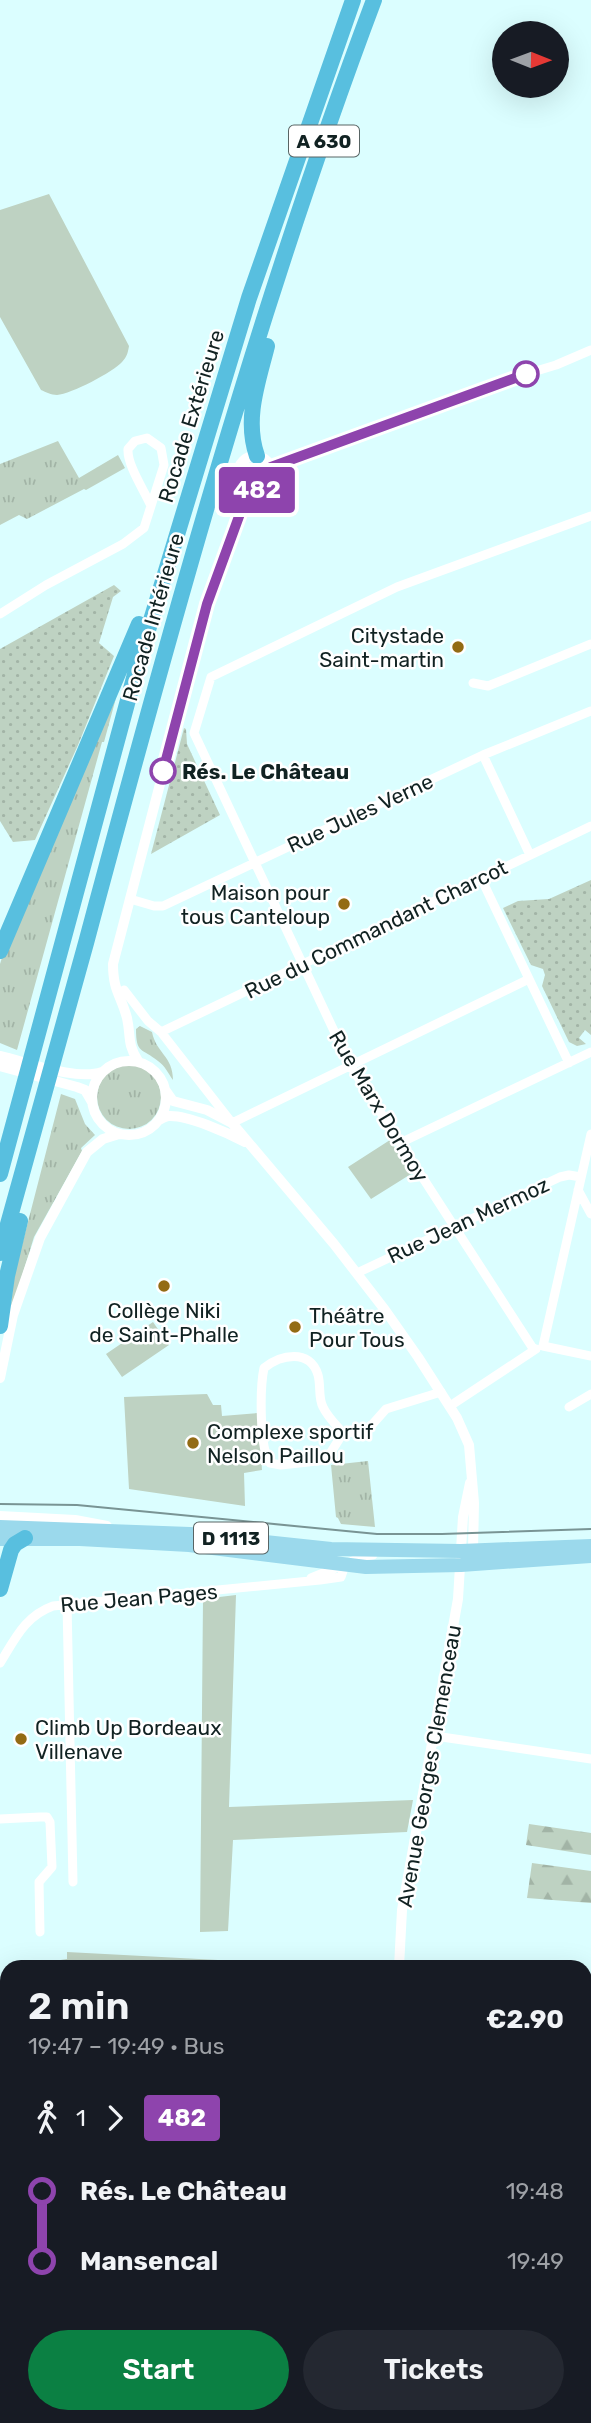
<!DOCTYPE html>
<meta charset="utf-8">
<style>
:root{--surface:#171b24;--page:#242831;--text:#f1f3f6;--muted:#9ea1a6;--accent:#0b8043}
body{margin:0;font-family:Rubik,sans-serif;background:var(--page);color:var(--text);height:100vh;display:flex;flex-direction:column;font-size:26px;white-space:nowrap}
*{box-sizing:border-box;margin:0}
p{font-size:23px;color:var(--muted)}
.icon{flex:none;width:38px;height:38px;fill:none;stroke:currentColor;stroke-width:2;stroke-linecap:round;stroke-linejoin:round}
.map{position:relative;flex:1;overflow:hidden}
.details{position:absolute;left:0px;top:1960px;width:592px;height:464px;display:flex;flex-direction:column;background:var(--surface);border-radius:21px 21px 0 0;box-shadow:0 7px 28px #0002}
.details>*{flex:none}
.badge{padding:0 14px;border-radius:5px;font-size:24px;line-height:46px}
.needle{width:46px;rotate:91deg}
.buttons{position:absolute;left:492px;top:21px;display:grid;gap:14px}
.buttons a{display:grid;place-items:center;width:77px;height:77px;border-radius:50%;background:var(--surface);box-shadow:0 7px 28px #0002;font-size:35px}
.map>.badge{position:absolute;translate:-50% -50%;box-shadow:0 0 0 4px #fff}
.legs{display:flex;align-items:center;gap:10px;height:77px;padding:0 28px;font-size:23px}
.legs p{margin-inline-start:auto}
.head{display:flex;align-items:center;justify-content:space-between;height:119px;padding:0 28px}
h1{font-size:38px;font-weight:600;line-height:52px}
.action{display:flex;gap:14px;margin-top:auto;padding:14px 28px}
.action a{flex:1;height:80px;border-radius:42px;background:var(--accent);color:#fff;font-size:28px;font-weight:600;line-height:80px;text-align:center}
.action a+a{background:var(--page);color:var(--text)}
ul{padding:0 28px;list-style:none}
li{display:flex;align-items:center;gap:24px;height:70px;font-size:26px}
li i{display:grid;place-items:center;width:10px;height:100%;margin:0 9px;background:currentColor}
li i::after{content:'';width:18px;height:18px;margin:-9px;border:5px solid;border-radius:50%;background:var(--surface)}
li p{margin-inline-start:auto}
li:first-child i{background:linear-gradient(#0000 50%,currentColor 0)}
li:last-child i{background:linear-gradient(currentColor 50%,#0000 0)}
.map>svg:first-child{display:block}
.grass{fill:url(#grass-tufts)}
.forest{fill:url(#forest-firs)}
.park{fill:url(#park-dots)}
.garden{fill:#bed2c2}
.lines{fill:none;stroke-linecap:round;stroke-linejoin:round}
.stream{stroke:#879eb3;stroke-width:2.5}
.minor{stroke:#fff;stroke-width:9}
.tertiary{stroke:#fff;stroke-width:10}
.primary{stroke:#9bd9ec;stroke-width:14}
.motorway{stroke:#58bfdf;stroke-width:16}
.tram{stroke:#799494;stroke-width:2}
.line-1-casing{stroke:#fff;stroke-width:16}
.line-1{stroke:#8e44ad;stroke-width:10}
.stop-1-dot{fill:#fff;stroke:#8e44ad;stroke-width:3.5}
.poi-dot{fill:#936b14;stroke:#fff;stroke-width:2.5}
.labels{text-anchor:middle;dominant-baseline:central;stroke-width:5;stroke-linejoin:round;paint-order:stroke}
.shield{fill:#fff;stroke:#586464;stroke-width:2}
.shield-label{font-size:19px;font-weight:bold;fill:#122}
.street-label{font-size:21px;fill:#122;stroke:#fff}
.poi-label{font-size:21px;fill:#122;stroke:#fff;text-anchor:start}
.stop-label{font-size:21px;font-weight:bold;fill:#122;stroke:#fff;text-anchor:start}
</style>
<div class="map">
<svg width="591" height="2423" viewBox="0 0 591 2423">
<defs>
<pattern id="grass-tufts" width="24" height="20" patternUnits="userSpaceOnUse" patternTransform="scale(1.75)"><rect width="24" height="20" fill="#bed2c2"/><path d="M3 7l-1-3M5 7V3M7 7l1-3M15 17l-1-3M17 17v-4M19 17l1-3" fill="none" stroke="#a2b4a6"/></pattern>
<pattern id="forest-firs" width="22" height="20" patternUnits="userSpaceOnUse" patternTransform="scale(1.75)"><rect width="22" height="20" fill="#bed2c2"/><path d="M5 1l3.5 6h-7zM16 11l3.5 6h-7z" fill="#a2b4a6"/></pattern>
<pattern id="park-dots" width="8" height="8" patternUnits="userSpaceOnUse" patternTransform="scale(1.75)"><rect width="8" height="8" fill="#bed2c2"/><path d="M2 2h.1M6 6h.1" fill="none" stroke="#a2b4a6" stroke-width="1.8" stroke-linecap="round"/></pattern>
</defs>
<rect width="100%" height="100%" fill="#dbfeff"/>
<path class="grass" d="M58,441L79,478L118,455L125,468L86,490L84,489L27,519L19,515L0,525V464Z
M116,698L104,742H102L17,1050L0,1043V964L5,948Z
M140,1026L152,1032C156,1053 173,1056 173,1080C168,1073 165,1066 158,1061C142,1048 136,1054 136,1029Z
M97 1097a32 32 0 1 1 64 0a32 32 0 1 1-64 0Z
M61,1094L75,1099L85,1124L95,1135L81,1148L82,1151L34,1237L10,1315L14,1276Z
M368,1461L375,1527L341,1524L338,1518L336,1517L331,1465Z
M49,2417H147L148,2423H51Z"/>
<path class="forest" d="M529,1824L591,1833V1855L526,1845Z
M532,1863L591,1871V1903L527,1898Z"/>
<path class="park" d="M114,585L121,591L113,597L99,643L114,656L78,745L35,840L13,842L0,821V649Z
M184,728L186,729L187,744L220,815L151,854Z
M591,880V1035L585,1030L579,1038L586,1044L577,1046L569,1042L542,986L545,975L543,969L531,965L503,908L518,901L549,899Z"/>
<path class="garden" d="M49,194L129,346C128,352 127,357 122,362C113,372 71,394 57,395C51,395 46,392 41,390L0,317V210Z
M390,1140L411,1174L371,1199L348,1167Z
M153,1322L169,1345L122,1377L106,1354Z
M207,1394L213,1405H221L222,1416L258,1413L262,1470L244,1473L245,1506L129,1489L124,1397Z
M236,1595L229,1807L413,1800L407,1832L233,1840L228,1931L200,1932L203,1599Z
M67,1952L218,1960L217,1967H14L67,1959Z"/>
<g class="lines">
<path class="stream" d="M525,2417L527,2423"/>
<path class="minor" d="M271,467L503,381L556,365L591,350
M0,614L46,585L123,544L144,528L164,465L161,448L147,438L135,441L128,449C127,465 144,490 151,506
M473,683L488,686L591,644
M483,755L530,855
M481,878L569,1063
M130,899L154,906H163L483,755L591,711
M124,990L148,1021L161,1032L232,1123L529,979
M161,1032L591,826
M400,1143L591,1052
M578,1190L591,1214
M357,1273L560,1177L569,1175L581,1177
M543,1346L591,1134
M543,1346L591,1356
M534,1350L350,1065L194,733L211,677L397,587L591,516
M450,1406L536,1349
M569,1407L591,1394
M343,1433L326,1460L281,1465L270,1463C259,1448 260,1387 264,1368C280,1355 310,1348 318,1375C321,1385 318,1398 323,1407C327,1416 336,1425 343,1433L358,1432L370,1427L386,1409L441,1392
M311,1578L365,1556L373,1555
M67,1604L73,1882
M0,1663C15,1639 25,1616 53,1606L320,1580L341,1577L345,1565
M435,1736L591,1759
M0,1819L40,1817H47L50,1822L52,1867L39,1882L40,1932
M587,2048L591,2073
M584,2152L591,2148
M584,2234L591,2230
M584,2260L591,2289
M0,2344L7,2355
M33,2417V2423
M429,2417L433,2423
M588,2423L591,2384"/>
<path class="tertiary" d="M238 473a17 17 0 1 1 34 0a17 17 0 1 1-34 0Z
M0,1056C27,1062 77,1081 102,1072
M92 1098a37 37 0 1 1 74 0a37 37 0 1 1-74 0Z
M138,1061C127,1044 131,1036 127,1018C121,995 113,991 113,964L207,604L249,489
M0,1066L77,1087L85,1090L92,1102
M166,1091L173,1101L207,1110L232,1123L334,1244L385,1310L418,1357L457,1418L469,1445L474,1503L473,1550L469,1555
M159,1120C161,1119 166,1116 169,1116C188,1115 228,1133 245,1142
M0,1378L13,1315L40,1238L87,1152L103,1139L119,1134
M0,1516L75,1520L107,1526
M399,1967L402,1910L458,1599L463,1517L470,1483
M311,2423L315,2417"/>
<path class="primary" d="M0,1527L190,1534L331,1549L461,1551L591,1546
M0,1539H80L189,1545L366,1567L461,1565L591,1556"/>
<path class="motorway" d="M257,456C244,419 258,382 267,346
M0,951L139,624
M0,1174L138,663L249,298L353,0
M0,1253C28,1149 58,1046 86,943C171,625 258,308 374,0
M0,1326L7,1276L20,1221
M0,1589L11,1550L15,1544L25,1538"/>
<path class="tram" d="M0,1504L77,1505L377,1534H442L591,1529"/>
</g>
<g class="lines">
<g class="line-1-casing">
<path id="line-1" d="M163,771L207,604L249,489C265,492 275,482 271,467L526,374"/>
</g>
<use href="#line-1" class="line-1"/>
</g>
<g class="stop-1-dot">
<circle cx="526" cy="374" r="12"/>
<circle cx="163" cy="771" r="12"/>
</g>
<g class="poi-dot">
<circle cx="458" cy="647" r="7"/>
<circle cx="344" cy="904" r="7"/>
<circle cx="164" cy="1286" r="7"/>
<circle cx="295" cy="1327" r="7"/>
<circle cx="193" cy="1443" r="7"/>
<circle cx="21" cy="1739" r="7"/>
</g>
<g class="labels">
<g class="shield">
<rect x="289" y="125.5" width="70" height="31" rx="5"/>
<rect x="194" y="1522.5" width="74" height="31" rx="5"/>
</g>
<g class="shield-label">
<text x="324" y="141">A 630</text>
<text x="231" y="1538">D 1113</text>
</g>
<g class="street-label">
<text transform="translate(191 416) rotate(-73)">Rocade Extérieure</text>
<text transform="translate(153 617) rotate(-74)">Rocade Intérieure</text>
<text transform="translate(360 813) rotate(-25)">Rue Jules Verne</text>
<text transform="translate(376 929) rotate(-26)">Rue du Commandant Charcot</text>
<text transform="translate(379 1106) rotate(59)">Rue Marx Dormoy</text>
<text transform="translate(468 1220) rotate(-25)">Rue Jean Mermoz</text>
<text transform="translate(139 1598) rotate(-5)">Rue Jean Pages</text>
<text transform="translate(429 1766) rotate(-80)">Avenue Georges Clemenceau</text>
</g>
<g class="poi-label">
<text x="444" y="635" text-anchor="end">Citystade<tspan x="444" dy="24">Saint-martin</tspan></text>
<text x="330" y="892" text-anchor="end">Maison pour<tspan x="330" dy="24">tous Canteloup</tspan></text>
<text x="164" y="1310" text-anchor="middle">Collège Niki<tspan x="164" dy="24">de Saint-Phalle</tspan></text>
<text x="309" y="1315">Théâtre<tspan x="309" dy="24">Pour Tous</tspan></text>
<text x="207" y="1431">Complexe sportif<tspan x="207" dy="24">Nelson Paillou</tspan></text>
<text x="35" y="1727">Climb Up Bordeaux<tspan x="35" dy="24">Villenave</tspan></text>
</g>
<g class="stop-label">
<text x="182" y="771">Rés. Le Château</text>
</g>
</g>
</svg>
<div class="buttons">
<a><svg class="needle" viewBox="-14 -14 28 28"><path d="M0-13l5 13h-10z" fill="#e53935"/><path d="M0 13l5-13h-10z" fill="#9ea1a6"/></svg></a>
</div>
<b class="badge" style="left:257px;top:490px;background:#8e44ad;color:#fff">482</b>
<section class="details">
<div class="head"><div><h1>2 min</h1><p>19:47 – 19:49 · Bus</p></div><b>€2.90</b></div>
<div class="legs"><svg class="icon" aria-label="walk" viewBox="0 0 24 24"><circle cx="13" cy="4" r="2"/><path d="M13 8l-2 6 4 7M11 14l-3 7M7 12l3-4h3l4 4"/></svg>1<svg class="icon" aria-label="forward" viewBox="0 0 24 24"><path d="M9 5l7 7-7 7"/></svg><b class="badge" style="background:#8e44ad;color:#fff">482</b></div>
<ul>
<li><i style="color:#8e44ad"></i><b>Rés. Le Château</b><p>19:48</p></li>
<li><i style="color:#8e44ad"></i><b>Mansencal</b><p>19:49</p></li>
</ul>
<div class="action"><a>Start</a><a>Tickets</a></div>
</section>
</div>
